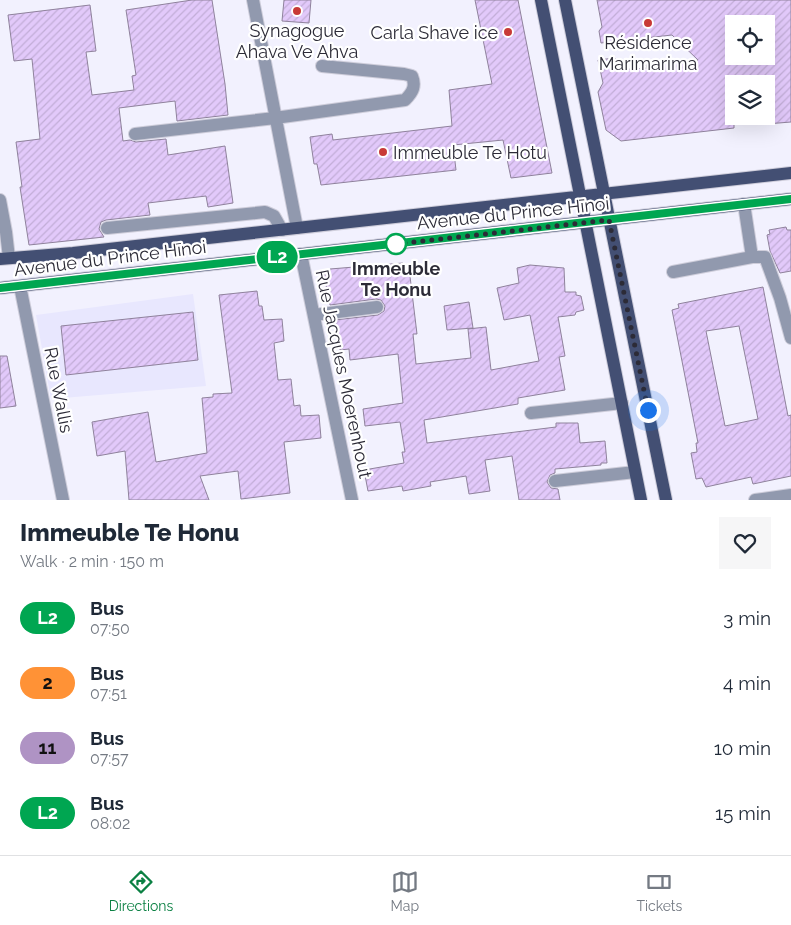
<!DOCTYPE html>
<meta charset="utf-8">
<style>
:root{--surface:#fff;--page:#f6f6f7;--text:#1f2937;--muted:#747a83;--line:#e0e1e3;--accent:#0b8043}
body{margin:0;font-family:Raleway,sans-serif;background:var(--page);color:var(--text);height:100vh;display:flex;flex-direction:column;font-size:19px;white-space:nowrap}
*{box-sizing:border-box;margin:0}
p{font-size:16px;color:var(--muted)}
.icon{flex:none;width:28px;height:28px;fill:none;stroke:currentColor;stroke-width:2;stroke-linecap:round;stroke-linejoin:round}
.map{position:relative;height:500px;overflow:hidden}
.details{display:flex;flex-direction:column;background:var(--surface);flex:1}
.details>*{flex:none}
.badge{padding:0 10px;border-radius:16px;font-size:18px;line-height:32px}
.fabs{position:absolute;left:725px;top:15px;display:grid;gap:10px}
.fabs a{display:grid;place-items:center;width:50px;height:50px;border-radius:0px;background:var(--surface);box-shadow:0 5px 20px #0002;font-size:25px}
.you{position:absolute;width:25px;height:25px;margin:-12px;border:4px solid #fff;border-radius:50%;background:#1a73e8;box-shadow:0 0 0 8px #1a73e833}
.map>.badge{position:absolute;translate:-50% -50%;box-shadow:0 0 0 2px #fff}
.round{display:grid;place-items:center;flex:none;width:52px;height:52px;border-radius:0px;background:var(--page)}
.summary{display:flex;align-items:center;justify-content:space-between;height:85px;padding:0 20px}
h1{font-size:24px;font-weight:800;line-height:38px}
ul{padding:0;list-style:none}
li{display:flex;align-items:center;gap:15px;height:65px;padding:0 20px}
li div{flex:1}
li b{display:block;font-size:19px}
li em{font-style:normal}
li .badge{min-width:55px;font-weight:700;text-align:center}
.tab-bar{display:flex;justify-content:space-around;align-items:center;height:70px;border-top:1px solid var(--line);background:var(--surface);font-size:14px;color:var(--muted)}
.tab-bar a{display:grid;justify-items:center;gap:2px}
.tab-bar .on{color:var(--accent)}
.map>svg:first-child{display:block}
.built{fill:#e8e7fe}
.building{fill:url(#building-hatch);stroke:#8f829c;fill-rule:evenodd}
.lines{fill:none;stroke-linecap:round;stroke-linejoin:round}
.minor-casing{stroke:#cecdda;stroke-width:14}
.major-casing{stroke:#cecdda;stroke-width:14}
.minor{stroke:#9199ae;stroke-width:12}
.major{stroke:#434f73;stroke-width:12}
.line-casing{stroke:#fff;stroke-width:11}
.line{stroke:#00a651;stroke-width:8}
.walk{stroke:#2c2b37;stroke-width:5;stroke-dasharray:0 9}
.poi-dot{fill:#c83a37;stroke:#fff;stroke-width:2}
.stop-dot{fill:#fff;stroke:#00a651;stroke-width:2.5}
.labels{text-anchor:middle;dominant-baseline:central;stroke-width:4.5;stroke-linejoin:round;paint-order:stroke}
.poi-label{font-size:18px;fill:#2c2b37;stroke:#fff}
.street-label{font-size:18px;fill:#2c2b37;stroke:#fff}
.stop-label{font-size:18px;font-weight:bold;fill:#2c2b37;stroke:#fff}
</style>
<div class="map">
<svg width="791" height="500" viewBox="0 0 791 500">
<defs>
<pattern id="building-hatch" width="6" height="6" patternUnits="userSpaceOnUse" patternTransform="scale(1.25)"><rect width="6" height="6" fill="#e2c9fa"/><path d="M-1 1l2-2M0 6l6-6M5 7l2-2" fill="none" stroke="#c2add7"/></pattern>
</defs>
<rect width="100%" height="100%" fill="#f2f1fe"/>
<path class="built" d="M193,294L206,386L51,399L36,315Z"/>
<path class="building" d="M192,0H212L225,84L228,115L177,121L175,101L119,108L123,141L130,140L136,142L166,139L168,155L225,146L233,203L208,207L206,196L148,203L150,215L106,220L101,222L99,229L104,237L29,245L20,187H22L16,142L40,139L32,59L14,61L8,15L90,5L96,51L86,52L92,95L134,90L132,76L136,75L126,10Z
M284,0H311L309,23L282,21Z
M475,0H518L552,173L511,178L503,140L453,145L456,170L321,185L317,164H314L310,137L332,134L333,140L452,126L449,90L492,84Z
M597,0H791V122L766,124V84H734V128L621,141L606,130L598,92L603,83L598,60L615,58L617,70L647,68L646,65L698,60L672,35L601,43L599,31L602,27ZM734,24H766V56H734Z
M786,227L787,230H791V271L780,273L770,251L767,235L770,234L769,230Z
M403,263V267L409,268L417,334H413L416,364L471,358L468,329L486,327L491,370L539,361L530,315L504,320L497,288L519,283L517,268L530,265L564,268L565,292H576V295L581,296L584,310L576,312L575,315L558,317L565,356L559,357L565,390L518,398V404L424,420L427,443L556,427V423H578L580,443L605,441L607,463H601V465L555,469V473L550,475L547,482L551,488L558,489L560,500H519L512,456L485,460L490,491L469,494L466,476L430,482L431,486L403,491L402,486L368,491L364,470L404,463L402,452H405L400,422L365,426L363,409L403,403L398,354L350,360L349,349L340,350L335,320L378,315L384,311L385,306L381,300L376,299L330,305L324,275L330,274V269Z
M763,287L788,416L791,415V476L753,484L751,477L706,487L702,478L696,479L691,453L697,452L696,443H698L672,310L679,308L678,304ZM739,326L758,419L725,426L706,331Z
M257,291L259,306H262L264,320L282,319L284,341L274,343L278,380L291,379L294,406L300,405L301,416L319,415L321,438L284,442L290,493L241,499L238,471L200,476L209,500H129L125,451L97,456L92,422L148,412L156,462L207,453L202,398L213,397V394L232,393L219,295Z
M469,302L473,328L447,330L444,306Z
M193,312L198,360L66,375L61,326Z
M0,356H7L16,406L0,408Z"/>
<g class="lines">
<g class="minor-casing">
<path id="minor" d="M253,0L297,228
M135,134L275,118L405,100C413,92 416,86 412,76L404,74L322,66
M0,200L6,232L9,258
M744,204L752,257
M107,228L265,212L274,216L282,230
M301,254L352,500
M673,272L752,257H765L780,298L791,338
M20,286L63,500
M314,315L377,307
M531,413L622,403
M555,481L635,472
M755,500L791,495"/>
</g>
<g class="major-casing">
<path id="major" d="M541,0L641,500
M565,0L666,500
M0,259L73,253L791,173
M0,288L791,199"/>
</g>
<use href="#minor" class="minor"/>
<use href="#major" class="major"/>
</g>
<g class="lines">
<g class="line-casing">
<path id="line" d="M0,288L791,199"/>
</g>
<use href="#line" class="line"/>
<path class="walk" d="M396,244L609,220L648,410"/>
</g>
<g class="poi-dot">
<circle cx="297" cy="11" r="5"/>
<circle cx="648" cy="23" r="5"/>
<circle cx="508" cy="32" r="5"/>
<circle cx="383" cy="152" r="5"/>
</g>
<circle class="stop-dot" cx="396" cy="244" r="10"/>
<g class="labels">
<g class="poi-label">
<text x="297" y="30">Synagogue<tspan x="297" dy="21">Ahava Ve Ahva</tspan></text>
<text x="498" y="32" text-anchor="end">Carla Shave ice</text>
<text x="648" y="42">Résidence<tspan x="648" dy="21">Marimarima</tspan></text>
<text x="393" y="152" text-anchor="start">Immeuble Te Hotu</text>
</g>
<g class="street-label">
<text transform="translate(513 213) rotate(-6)">Avenue du Prince Hīnoi</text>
<text transform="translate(110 258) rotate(-7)">Avenue du Prince Hīnoi</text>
<text transform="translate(344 374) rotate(78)">Rue Jacques Moerenhout</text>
<text transform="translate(59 390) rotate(79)">Rue Wallis</text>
</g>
<g class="stop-label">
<text x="396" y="268">Immeuble<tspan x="396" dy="21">Te Honu</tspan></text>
</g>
</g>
</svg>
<div class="fabs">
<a><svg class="icon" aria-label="locate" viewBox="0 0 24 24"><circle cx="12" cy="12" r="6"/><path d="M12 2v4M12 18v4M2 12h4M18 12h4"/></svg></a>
<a><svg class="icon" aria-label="layers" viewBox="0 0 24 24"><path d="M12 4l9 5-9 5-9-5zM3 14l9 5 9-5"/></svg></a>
</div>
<div class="you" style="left:648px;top:410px"></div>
<b class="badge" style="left:277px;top:257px;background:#00a651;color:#fff">L2</b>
</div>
<section class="details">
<div class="summary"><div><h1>Immeuble Te Honu</h1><p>Walk · 2 min · 150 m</p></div><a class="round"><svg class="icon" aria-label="heart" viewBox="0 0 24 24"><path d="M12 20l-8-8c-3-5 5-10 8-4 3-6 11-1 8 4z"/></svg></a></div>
<ul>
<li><span class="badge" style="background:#00a651;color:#fff">L2</span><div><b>Bus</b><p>07:50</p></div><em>3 min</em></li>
<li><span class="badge" style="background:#ff9236;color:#111">2</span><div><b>Bus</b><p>07:51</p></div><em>4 min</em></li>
<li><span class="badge" style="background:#af93c4;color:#111">11</span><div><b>Bus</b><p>07:57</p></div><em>10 min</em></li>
<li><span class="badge" style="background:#00a651;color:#fff">L2</span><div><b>Bus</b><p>08:02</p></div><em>15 min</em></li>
</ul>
</section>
<nav class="tab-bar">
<a class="on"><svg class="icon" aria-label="directions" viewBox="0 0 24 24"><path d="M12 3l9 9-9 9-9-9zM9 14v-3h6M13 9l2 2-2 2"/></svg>Directions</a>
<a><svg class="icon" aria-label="map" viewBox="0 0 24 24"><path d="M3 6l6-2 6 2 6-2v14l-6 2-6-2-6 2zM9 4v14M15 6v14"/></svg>Map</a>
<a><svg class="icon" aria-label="tickets" viewBox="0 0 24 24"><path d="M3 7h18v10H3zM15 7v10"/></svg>Tickets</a>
</nav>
